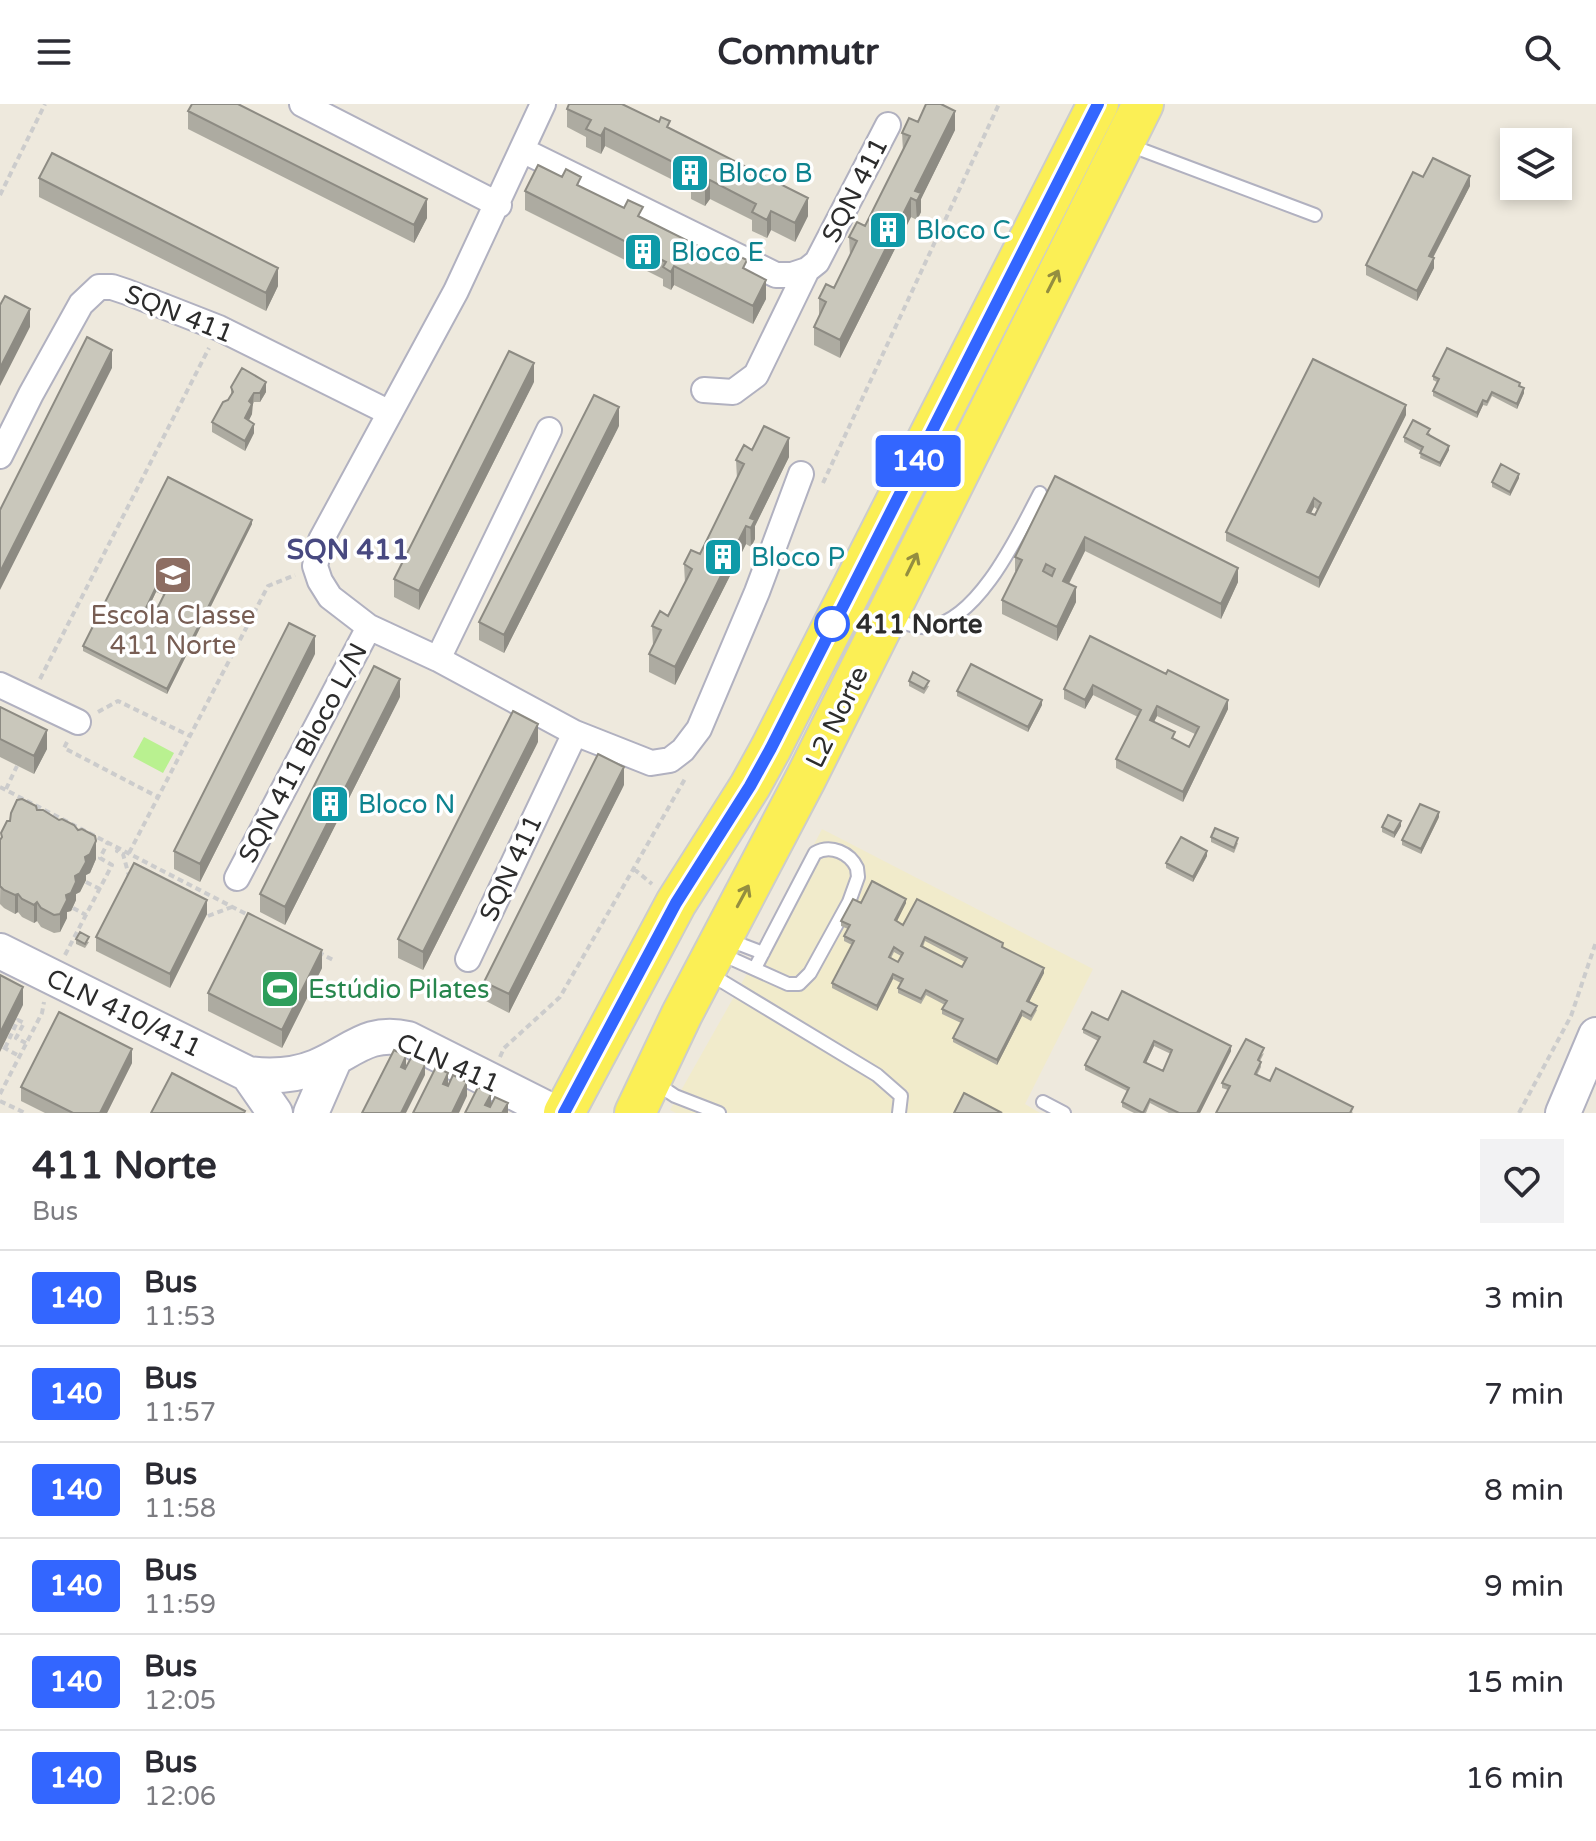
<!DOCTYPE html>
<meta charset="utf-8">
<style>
:root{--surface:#fff;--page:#f2f2f3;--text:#2b2b33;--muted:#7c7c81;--line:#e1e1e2}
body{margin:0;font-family:"Varela Round",sans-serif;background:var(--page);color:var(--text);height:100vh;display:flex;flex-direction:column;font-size:30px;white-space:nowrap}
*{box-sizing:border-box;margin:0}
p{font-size:26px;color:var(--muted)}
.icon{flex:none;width:44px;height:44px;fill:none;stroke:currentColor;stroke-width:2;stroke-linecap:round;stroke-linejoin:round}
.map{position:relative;height:1009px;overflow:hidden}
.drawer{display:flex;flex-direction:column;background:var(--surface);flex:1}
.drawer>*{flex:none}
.badge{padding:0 16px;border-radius:6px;font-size:28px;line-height:52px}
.tools{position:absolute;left:1500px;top:24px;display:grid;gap:16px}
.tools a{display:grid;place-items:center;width:72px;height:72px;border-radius:0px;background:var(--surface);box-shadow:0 4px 12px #0003;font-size:40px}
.map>.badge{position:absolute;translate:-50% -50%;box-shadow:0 0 0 4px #fff}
.round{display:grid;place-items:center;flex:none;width:84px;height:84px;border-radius:0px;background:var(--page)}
.headline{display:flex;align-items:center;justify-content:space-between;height:136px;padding:0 32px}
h1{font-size:38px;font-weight:800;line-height:60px}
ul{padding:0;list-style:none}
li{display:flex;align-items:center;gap:24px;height:96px;padding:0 32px;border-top:2px solid var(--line)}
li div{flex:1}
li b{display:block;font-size:30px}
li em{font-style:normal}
li .badge{min-width:88px;font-weight:700;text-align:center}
header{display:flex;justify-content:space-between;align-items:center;height:104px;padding:0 32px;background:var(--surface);font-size:36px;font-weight:800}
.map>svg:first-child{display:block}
.education{fill:#f1ebcb}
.pitch{fill:#b9f190}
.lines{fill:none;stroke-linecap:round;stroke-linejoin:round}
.lane-casing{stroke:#b1b1c0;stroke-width:16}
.street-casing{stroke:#b1b1c0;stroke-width:28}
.secondary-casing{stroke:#b1b1c0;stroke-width:38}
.primary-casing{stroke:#ccc;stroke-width:44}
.path{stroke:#ccc;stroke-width:4;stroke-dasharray:6 4;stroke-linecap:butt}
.lane{stroke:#fff;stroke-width:12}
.street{stroke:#fff;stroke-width:24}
.secondary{stroke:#fff;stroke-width:34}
.primary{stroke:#fbef55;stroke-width:40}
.wall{fill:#adaba1;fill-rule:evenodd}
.shaded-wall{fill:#8d8b83}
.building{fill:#c9c7bb;stroke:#8d8b83;stroke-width:2;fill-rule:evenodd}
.oneway{stroke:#948e40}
.line-casing{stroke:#fff;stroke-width:18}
.line{stroke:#36f;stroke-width:12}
.stop-dot{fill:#fff;stroke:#36f;stroke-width:4}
.labels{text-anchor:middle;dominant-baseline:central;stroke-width:7;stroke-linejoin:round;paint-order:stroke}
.culture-label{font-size:26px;fill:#0d838f;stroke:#fff;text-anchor:start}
.street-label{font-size:26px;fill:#2c2c2c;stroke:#fff}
.education-label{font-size:26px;fill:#785e54;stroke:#fff}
.stop-label{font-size:26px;font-weight:bold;fill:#2c2c2c;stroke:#fff;text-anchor:start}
.leisure-label{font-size:26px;fill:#27864d;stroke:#fff;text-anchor:start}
.neighbourhood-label{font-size:28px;font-weight:bold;fill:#484980;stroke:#fff}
</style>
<header><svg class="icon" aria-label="menu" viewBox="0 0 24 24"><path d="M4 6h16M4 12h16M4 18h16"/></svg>Commutr<svg class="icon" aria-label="search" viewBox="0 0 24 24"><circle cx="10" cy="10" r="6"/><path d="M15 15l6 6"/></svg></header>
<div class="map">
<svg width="1596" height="1009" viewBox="0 0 1596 1009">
<rect width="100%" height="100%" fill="#eee9dd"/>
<path class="education" d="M822,725L1093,865L1025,1000L1040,1009H676L670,1006L753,859Z"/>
<path class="pitch" d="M144,633L174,649L163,669L133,653Z"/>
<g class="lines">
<g class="lane-casing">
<path id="lane" d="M1129,41L1315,111
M893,516C903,518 918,525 929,523C979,516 1019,429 1040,389
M729,836L763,849
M719,849L788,880H799L810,869L849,798L858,773L857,764C850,749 831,740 815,749L755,864
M710,870L877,971L901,992L899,1009
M654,978L675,992L719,1009
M1043,998L1064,1009"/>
</g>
<g class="street-casing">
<path id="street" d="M302,0L499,101
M543,0L456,187L321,436L315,462L320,477L330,493L369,523L438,555L575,629L651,659L670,656L683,646L699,625L757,488L801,370
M522,46L776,171H792L807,166L817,158L888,21
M704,286L733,288L756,271L807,166
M0,352L31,290L81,200L99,183H112L127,188L219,224L390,309
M438,555L549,326
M0,581L78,618
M237,774L369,523
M468,855L575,629"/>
</g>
<g class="secondary-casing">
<path id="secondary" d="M0,847L248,970C272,973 294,972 316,963C351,949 367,925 408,935L555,1009
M248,970L275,1009
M311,1009L335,954
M1563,1009L1596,931"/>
</g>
<g class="primary-casing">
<path id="primary" d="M564,1009L676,799L750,682L771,644L1098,0
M635,1009L682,910L806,674L1143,0"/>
</g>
<path class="path" d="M0,91L45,0
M823,379L999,0
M40,575L209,244
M98,608L118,597L190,632
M67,638L64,644L158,693
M0,683L250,812
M6,685L17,662
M119,743L117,747L123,750L129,772
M129,749L268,482L295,471
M634,765L652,780
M86,778L100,785
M73,804L86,811
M208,812L232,803
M318,848L335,857
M65,851L112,761L100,754L108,738
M3,943L19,952
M5,944L18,916L24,919L16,934L26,939
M500,953L504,944L560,893L686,673
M0,990L42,909L44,898
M0,997L25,1009
M1519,1009L1571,912L1596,838"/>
<use href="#lane" class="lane"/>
<use href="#street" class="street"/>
<use href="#secondary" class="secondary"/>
<use href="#primary" class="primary"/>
</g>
<path class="wall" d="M567,5L670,24L808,112L795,138L771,126L767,134L752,127V116L710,95L705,102L691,95V85L605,42L601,50L586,43V33L567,23Z
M188,7L427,114L414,139L188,25Z
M918,18L955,26L921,95V108L917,116L911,113L840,254L814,241V223L819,213V194L834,184L850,151L849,133L865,122L903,47L902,29Z
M1423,73L1470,82L1433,154L1434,164L1417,197L1366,171V161Z
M39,74L278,182L266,207L39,93Z
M581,83L747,166L766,195L753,220L674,181L671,186L663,182V175L525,106V87Z
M1433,272L1520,282L1524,289L1517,305L1492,292L1487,302L1483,301L1477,314L1433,292V287L1437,278L1433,276Z
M534,278L419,506L394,493V475Z
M231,283L266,288L260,298H254L252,302V310L249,316L254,329L245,347L212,328V318L231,292Z
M1406,311L1319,484L1226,437V428ZM1314,403L1318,406L1315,411L1311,409Z
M619,322L504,549L479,536V518Z
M1430,329L1429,331L1449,346L1440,363L1420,354L1421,347L1404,338V333Z
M752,346L789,353L755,422V435L751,443L746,440L675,581L649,568V550L653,541L652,522L668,512L685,479L684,460L700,450L737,375L736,356Z
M1055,372L1238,478L1221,515L1085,447L1069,480L1076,498L1057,537L1002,510V496L1017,468L1015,467V453Z
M168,373L252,420L167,590L83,547V542ZM156,488L164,491L153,513L146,509Z
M1519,374L1510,392L1492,383V378Z
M1090,532L1228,605L1183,698L1116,664V655L1138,613L1093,591L1085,605L1064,595V585ZM1157,612L1195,630L1189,643L1175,636L1154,618Z
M315,550L200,778L174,765V747Z
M909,577L929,582L924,590L909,582Z
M957,587L1042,601L1028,628L957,592Z
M400,593L285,821L260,808V790Z
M0,603L47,645L34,670L0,653Z
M538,638L423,866L398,854V835Z
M624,681L509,909L484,896V878Z
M37,706L96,755L90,769L86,771V776L80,788L76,790V796L71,807L67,808V814L60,828L54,829L41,823L37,817L34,819L22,813L18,808L15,810L4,804L0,800L1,729Z
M1439,713L1421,750L1402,741V736Z
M1401,722L1394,734L1382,728V723Z
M1211,733L1238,739L1234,749L1211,738Z
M1207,752L1193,778L1166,764V759Z
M861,799H906L897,817L903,821L1003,844L1044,869L1029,898L1037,906L1031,917L1022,912L997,961L953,938V934L961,919L942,910V905L945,901L926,891L921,900L898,889V884L901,879L893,875L877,907L832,884V879L852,841L844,837V832L848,825L841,822V817ZM925,837L965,858L962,863L923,843ZM894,848L901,852L898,858L891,854Z
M207,810L170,884L96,847V833Z
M76,835L89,838L85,844L76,840Z
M322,864L282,944L208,907V889Z
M1108,916L1231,947L1200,1009H1169L1150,999L1146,1009H1134L1122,1003V998L1127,987L1085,966V961L1098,937L1083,929V925ZM1154,942L1171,950L1163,967L1146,959Z
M1264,949L1260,957L1261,963L1257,971L1270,977L1353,1008L1352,1009H1216L1228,986L1222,984V979Z
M132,959L107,1009H45L21,997V983Z"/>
<path class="shaded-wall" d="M955,7V26L921,95V108L917,116L915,87Z
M605,24V42L601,50V32Z
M1470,72V82L1429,161V152Z
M710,76V95L705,102V84Z
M808,94V112L795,138V119Z
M911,94V113L840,254V236Z
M427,95V114L414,139V121Z
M771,107V126L767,134V116Z
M1434,154V164L1417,197V187Z
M674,162V181L671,186V168Z
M278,164V182L266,207V189Z
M766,176V195L753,220V202Z
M30,205V223L0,282V264Z
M112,246V264L0,486V468Z
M534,259V278L419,506V487Z
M266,278V288L260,298V289Z
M1524,284V289L1517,305V300Z
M254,289L252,310L245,324V314L249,297Z
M1483,296V301L1477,314V309Z
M1406,301V311L1319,484V474Z
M619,303V322L504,549V531Z
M254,320V329L245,347V337Z
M789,334V353L755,422V435L751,443L750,414Z
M1449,342V346L1440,363V359Z
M1519,370V374L1510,392V388Z
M1314,394V403L1307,417V408Z
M252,416V420L167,590V585Z
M746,422V440L675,581V563Z
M1085,433V447L1063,491V477Z
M1238,464V478L1221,515V500Z
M156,483V488L144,513V508Z
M1076,483V498L1057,537V523Z
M315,532V550L200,778V760Z
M400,575V593L285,821V803Z
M1093,581V591L1085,605V596Z
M1042,596V601L1028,628V623Z
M1228,596V605L1183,698V688Z
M1157,602V612L1150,625V616Z
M538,620V638L423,866V848Z
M47,626V645L34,670V652Z
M624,663V681L509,909V890Z
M1439,708V713L1421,750V745Z
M1401,717V722L1394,734V729Z
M96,737V755L90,769L86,771V776L80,788L76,790V796L71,807L67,808V814L60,828V810L66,791L85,753Z
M1207,747V752L1193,778V773Z
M18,790V808L15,810V791Z
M906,795V799L895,821V816Z
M207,796V810L170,884V870Z
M37,798V817L34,819V801Z
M322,846V864L282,944V926Z
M1044,864V869L1027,902V897Z
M893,870V875L877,907V902Z
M23,883V901L0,948V929Z
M1022,907V912L997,961V956Z
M1154,937V942L1144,963V958Z
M1231,942V947L1200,1009H1197Z
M132,945V959L107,1009H100Z
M406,952V962L401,973V963Z
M425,961V971L406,1009H401Z
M448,969V983L443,980Z
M467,978V992L459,1009H452Z
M491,990V1004L485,1001Z
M508,999V1009H502Z"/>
<path class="building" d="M192,0H238L427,95L414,121L188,7Z
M569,0H622L659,18L661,13L670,17L667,23L808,94L795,119L771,107L767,116L752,108L756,100L710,76L705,84L691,77L695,69L605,24L601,32L586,25L591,16L567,5Z
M926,0H941L955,7L915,87L921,89L917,97L911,94L840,236L814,223L826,198L819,194L826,180L834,184L857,137L849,133L857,118L865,122L910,32L902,29L909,14L918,18Z
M52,49L278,164L266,189L39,74Z
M1433,54L1470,72L1429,152L1434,154L1417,187L1366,161L1413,68L1423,73Z
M538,61L562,73L566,65L581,73L577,81L624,104L628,96L643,103L638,112L728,157L732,149L747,156L743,164L766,176L753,202L674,162L671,168L663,163L666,158L525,87Z
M5,192L30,205L0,264V201Z
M87,233L112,246L0,468V406Z
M1447,244L1520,279L1519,282L1524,284L1517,300L1492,288L1487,298L1483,296L1477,309L1433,287L1439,275L1433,272Z
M509,247L534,259L419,487L394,475Z
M1313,255L1406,301L1319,474L1226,428ZM1314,394L1321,399L1315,411L1307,408Z
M242,264L266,278L260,289H254L249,297L252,300L245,314L254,320L245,337L212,318L223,298L228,296L233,288L231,283Z
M594,291L619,303L504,531L479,518Z
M1413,316L1430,325L1427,330L1449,342L1440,359L1420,349L1423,343L1404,333Z
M764,322L789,334L750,414L755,416L751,424L746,422L675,563L649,550L661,526L652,522L660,507L668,512L692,465L684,460L691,446L700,450L744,360L736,356L744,341L752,346Z
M1501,360L1519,370L1510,388L1492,378Z
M1055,372L1238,464L1221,500L1085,433L1063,477L1076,483L1057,523L1002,496L1022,456L1015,453ZM1046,460L1055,465L1052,472L1043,467Z
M168,373L252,416L167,585L83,542ZM156,483L166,487L153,513L144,508Z
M289,519L315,532L200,760L174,747Z
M1090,532L1166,570L1168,566L1228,596L1183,688L1116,655L1141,606L1093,581L1085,596L1064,585ZM1157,602L1199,623L1189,643L1172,634L1175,628L1150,616Z
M971,560L1042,596L1028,623L957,587Z
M374,562L400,575L285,803L260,790Z
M913,568L929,577L924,585L909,577Z
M0,603L47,626L34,652L0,635Z
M513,607L538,620L423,848L398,835Z
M598,650L624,663L509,890L484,878Z
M22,695L36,702L37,706H43L59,716L62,715L74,721L78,726L82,725L95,732L96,737L90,750L85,753L86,758L80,769L75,772L76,778L71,789L66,791L67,796L60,810L54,811L41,804L37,798L34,801L22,795L18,790L15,791L4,786L0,782V736L2,733L1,729L7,717H10L11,709L17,696Z
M1420,700L1439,708L1421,745L1402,736Z
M1388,711L1401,717L1394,729L1382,723Z
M1215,724L1238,734L1234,744L1211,733Z
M1181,733L1207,747L1193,773L1166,759Z
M134,759L207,796L170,870L96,833Z
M872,777L906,795L895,816L903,821L917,795L1003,839L1002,843L1044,864L1027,897L1037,902L1031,912L1022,907L997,956L953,934L963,915L942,905L947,897L926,886L921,895L898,884L903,875L893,870L877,902L832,879L854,837L844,832L850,821L841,817L853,795L861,799ZM925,833L967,854L962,863L921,842ZM894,843L903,849L898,858L889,853Z
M248,809L322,846L282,926L208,889Z
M80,828L89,833L85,840L76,835Z
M0,871L23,883L0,929Z
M1122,887L1231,942L1197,1009H1179L1150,995L1143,1009L1122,998L1129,984L1085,961L1100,933L1083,925L1092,908L1108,916ZM1154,937L1172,946L1163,967L1144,958Z
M59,908L132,945L100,1009H73L21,983Z
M1246,935L1264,944L1258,956L1261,958L1255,970L1270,977L1276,964L1353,1003L1350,1009H1216L1230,982L1222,979Z
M394,946L406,952L401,963L405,965L411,954L425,961L401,1009H362Z
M436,963L448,969L443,980L448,982L453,971L467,978L452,1009H413Z
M172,969L245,1007L244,1009H151Z
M478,983L491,990L485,1001L490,1003L495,993L508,999L502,1009H465Z
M964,989L1002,1009H954Z"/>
<defs><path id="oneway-shaft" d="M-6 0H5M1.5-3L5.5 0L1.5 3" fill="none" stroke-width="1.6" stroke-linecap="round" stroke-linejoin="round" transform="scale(2)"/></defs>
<g class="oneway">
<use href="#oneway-shaft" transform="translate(1053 177) rotate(-63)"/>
<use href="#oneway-shaft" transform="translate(912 460) rotate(-64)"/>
<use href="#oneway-shaft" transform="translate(743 792) rotate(-62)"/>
</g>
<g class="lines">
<g class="line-casing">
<path id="line" d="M564,1009L676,799L750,682L771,644L1098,0"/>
</g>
<use href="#line" class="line"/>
</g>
<defs>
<g id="building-square" transform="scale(2)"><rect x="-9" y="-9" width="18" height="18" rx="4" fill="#0f9aa8" stroke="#fff"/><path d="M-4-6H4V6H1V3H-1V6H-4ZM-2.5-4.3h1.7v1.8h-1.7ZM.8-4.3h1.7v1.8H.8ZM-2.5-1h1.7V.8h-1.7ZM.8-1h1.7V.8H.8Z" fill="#fff"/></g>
<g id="school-square" transform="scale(2)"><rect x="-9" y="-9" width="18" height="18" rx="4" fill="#8d6e63" stroke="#fff"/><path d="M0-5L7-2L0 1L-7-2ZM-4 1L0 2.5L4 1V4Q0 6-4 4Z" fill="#fff"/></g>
<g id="stadium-square" transform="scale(2)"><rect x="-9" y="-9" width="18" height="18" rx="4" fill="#2e9e5b" stroke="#fff"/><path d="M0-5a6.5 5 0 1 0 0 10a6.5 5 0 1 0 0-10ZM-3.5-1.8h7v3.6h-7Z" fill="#fff"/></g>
</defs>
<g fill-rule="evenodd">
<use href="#building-square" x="690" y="69"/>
<use href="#building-square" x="888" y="126"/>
<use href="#building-square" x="643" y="148"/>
<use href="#building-square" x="723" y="453"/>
<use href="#school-square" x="173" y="471"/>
<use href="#building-square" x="330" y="700"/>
<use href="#stadium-square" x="280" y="885"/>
</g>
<circle class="stop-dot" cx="832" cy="520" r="16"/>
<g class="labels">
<g class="culture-label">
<text x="718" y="69">Bloco B</text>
<text x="916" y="126">Bloco C</text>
<text x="671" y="148">Bloco E</text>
<text x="751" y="453">Bloco P</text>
<text x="358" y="700">Bloco N</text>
</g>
<g class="street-label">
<text transform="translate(855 86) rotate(-63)">SQN 411</text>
<text transform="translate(179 210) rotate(22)">SQN 411</text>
<text transform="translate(837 613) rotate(-64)">L2 Norte</text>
<text transform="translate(303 649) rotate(-62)">SQN 411 Bloco L/N</text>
<text transform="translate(511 764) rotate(-65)">SQN 411</text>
<text transform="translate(124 909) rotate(26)">CLN 410/411</text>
<text transform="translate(448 959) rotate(24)">CLN 411</text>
</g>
<g class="education-label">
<text x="173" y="511">Escola Classe<tspan x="173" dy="30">411 Norte</tspan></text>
</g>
<g class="stop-label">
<text x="856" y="520">411 Norte</text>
</g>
<g class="leisure-label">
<text x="308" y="885">Estúdio Pilates</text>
</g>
<g class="neighbourhood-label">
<text x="348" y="446">SQN 411</text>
</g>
</g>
</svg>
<div class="tools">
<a><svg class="icon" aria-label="layers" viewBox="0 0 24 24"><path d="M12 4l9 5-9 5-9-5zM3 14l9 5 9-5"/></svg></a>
</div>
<b class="badge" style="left:918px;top:357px;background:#36f;color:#fff">140</b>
</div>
<section class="drawer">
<div class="headline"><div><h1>411 Norte</h1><p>Bus</p></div><a class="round"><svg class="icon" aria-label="heart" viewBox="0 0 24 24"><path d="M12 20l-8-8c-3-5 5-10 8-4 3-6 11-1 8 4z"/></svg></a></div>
<ul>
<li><span class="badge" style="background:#36f;color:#fff">140</span><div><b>Bus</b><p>11:53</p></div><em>3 min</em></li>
<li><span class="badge" style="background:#36f;color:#fff">140</span><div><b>Bus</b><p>11:57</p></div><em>7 min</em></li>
<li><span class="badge" style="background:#36f;color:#fff">140</span><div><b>Bus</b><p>11:58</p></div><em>8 min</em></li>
<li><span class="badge" style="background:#36f;color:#fff">140</span><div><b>Bus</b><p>11:59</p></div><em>9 min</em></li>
<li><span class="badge" style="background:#36f;color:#fff">140</span><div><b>Bus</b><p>12:05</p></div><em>15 min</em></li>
<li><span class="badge" style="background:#36f;color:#fff">140</span><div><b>Bus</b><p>12:06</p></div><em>16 min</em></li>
</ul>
</section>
